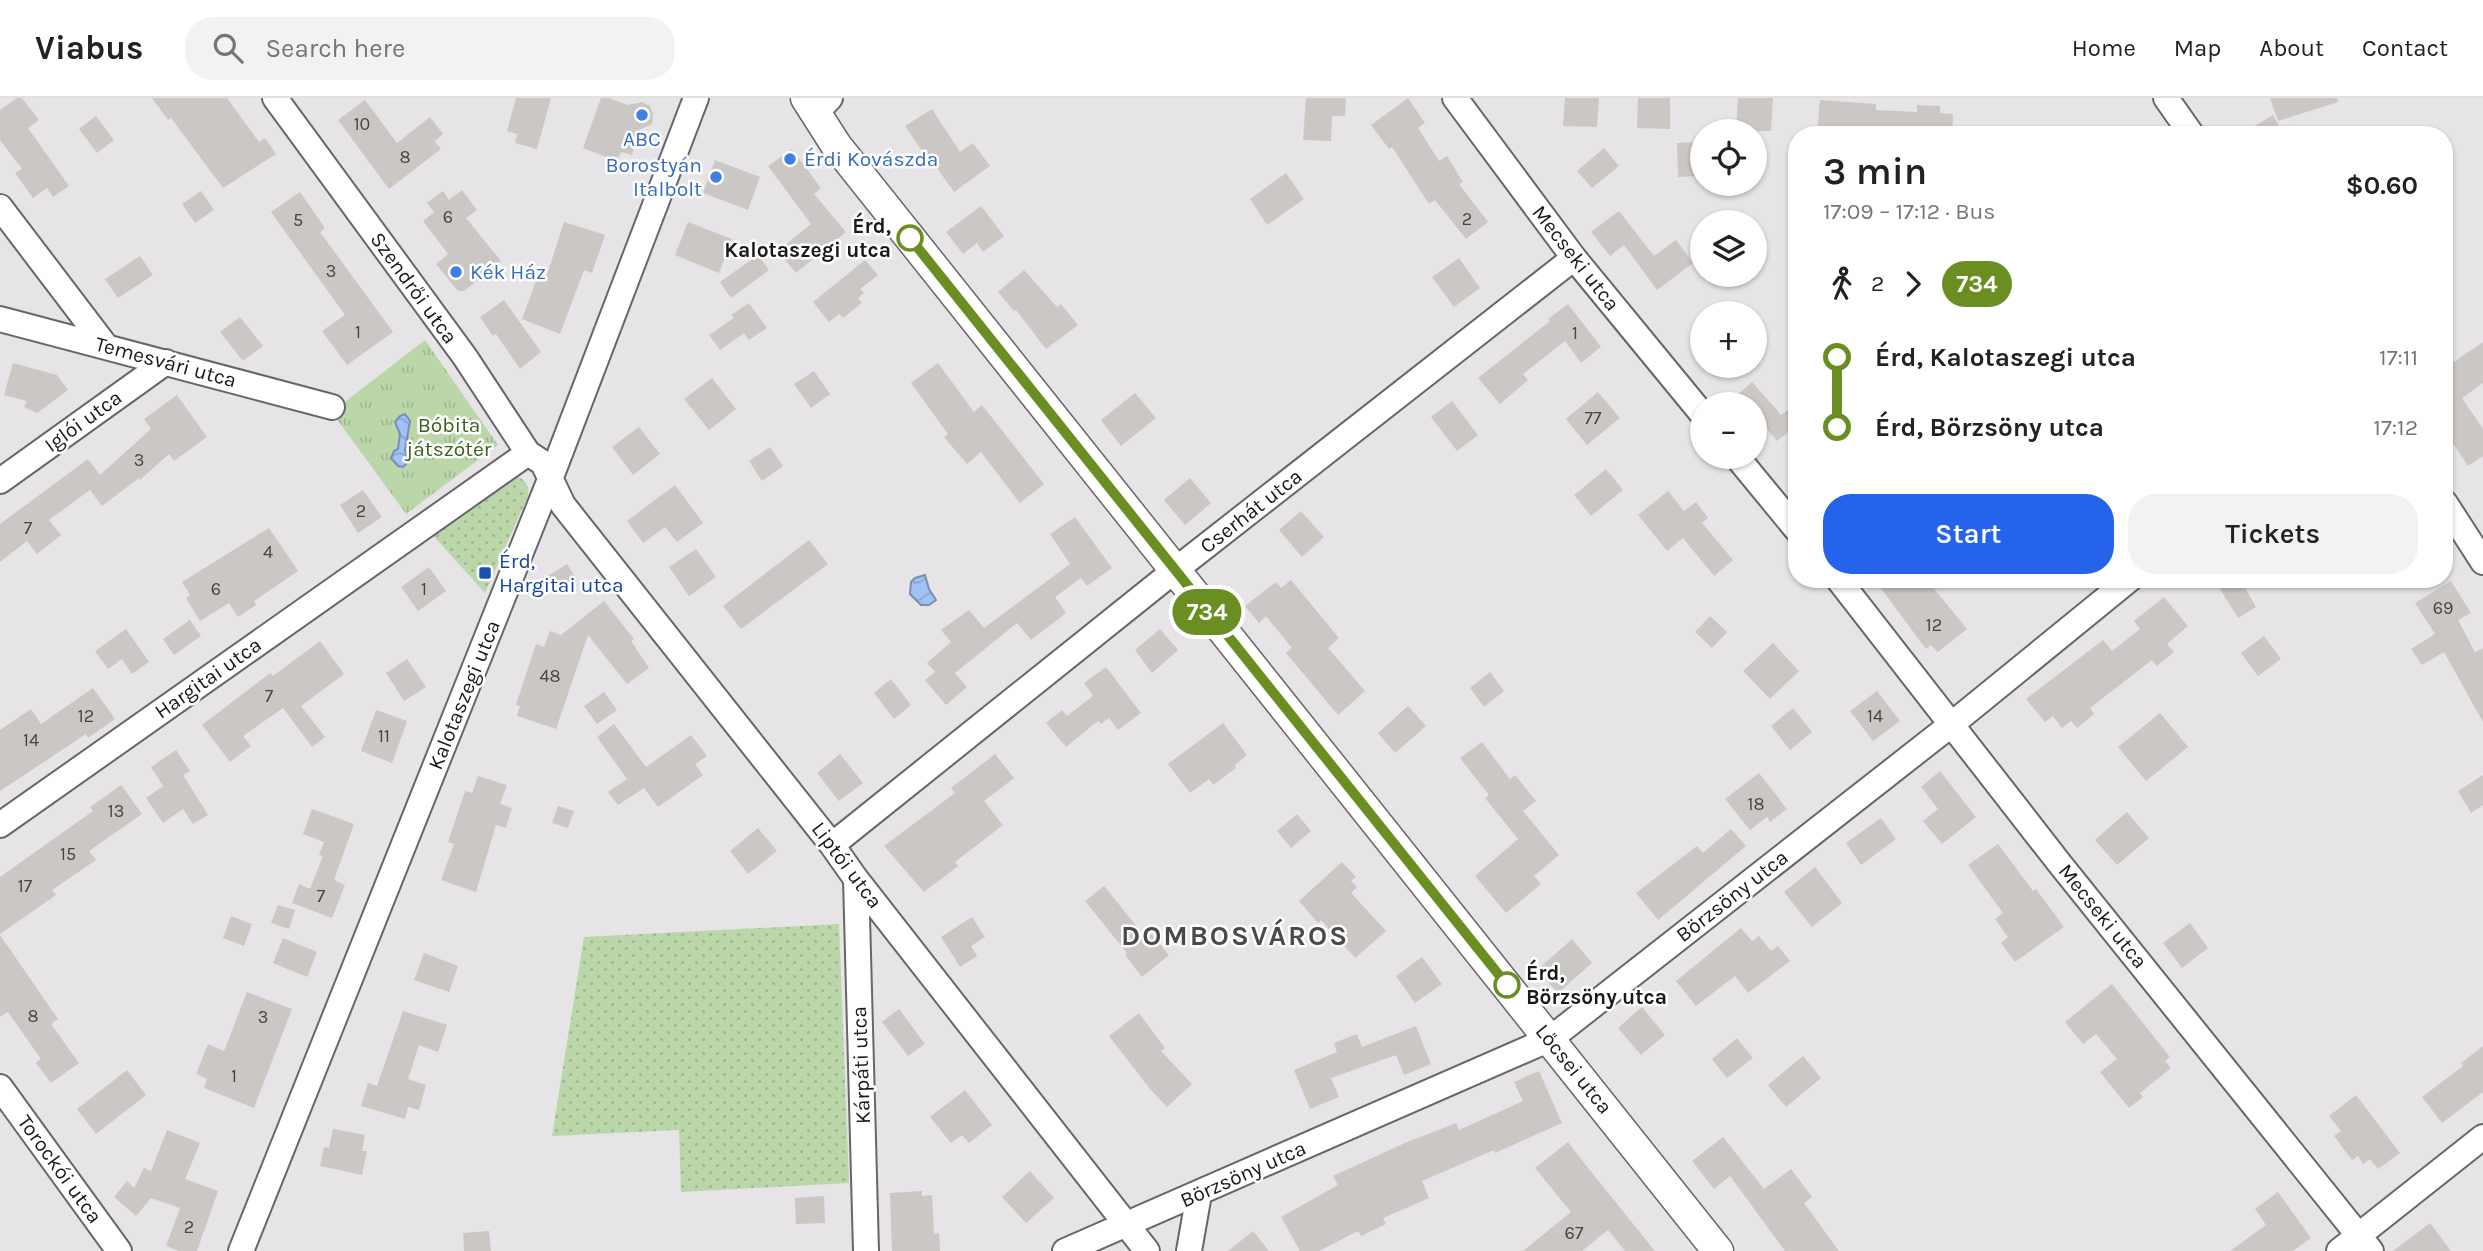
<!DOCTYPE html>
<meta charset="utf-8">
<style>
:root{--surface:#fff;--page:#f2f2f2;--text:#222;--muted:#767676;--line:#e0e0e0;--accent:#2563eb}
body{margin:0;font-family:Karla,sans-serif;background:var(--page);color:var(--text);height:100vh;display:flex;flex-direction:column;font-size:26px;white-space:nowrap}
*{box-sizing:border-box;margin:0}
p{font-size:23px;color:var(--muted)}
.icon{flex:none;width:38px;height:38px;fill:none;stroke:currentColor;stroke-width:2;stroke-linecap:round;stroke-linejoin:round}
.map{position:relative;flex:1;overflow:hidden}
.drawer{position:absolute;left:1788px;top:28px;width:665px;height:462px;display:flex;flex-direction:column;background:var(--surface);border-radius:28px;box-shadow:0 2px 5px #0004}
.drawer>*{flex:none}
.badge{padding:0 14px;border-radius:23px;font-size:24px;line-height:46px}
.tools{position:absolute;left:1690px;top:21px;display:grid;gap:14px}
.tools a{display:grid;place-items:center;width:77px;height:77px;border-radius:50%;background:var(--surface);box-shadow:0 2px 5px #0004;font-size:35px}
.map>.badge{position:absolute;translate:-50% -50%;box-shadow:0 0 0 4px #fff}
.legs{display:flex;align-items:center;gap:10px;height:77px;padding:0 35px;font-size:23px}
.legs p{margin-inline-start:auto}
.overview{display:flex;align-items:center;justify-content:space-between;height:119px;padding:0 35px}
h1{font-size:38px;font-weight:600;line-height:52px}
.cta{display:flex;gap:14px;margin-top:auto;padding:14px 35px}
.cta a{flex:1;height:80px;border-radius:28px;background:var(--accent);color:#fff;font-size:28px;font-weight:600;line-height:80px;text-align:center}
.cta a+a{background:var(--page);color:var(--text)}
ul{padding:0 35px;list-style:none}
li{display:flex;align-items:center;gap:24px;height:70px;font-size:26px}
li i{display:grid;place-items:center;width:10px;height:100%;margin:0 9px;background:currentColor}
li i::after{content:'';width:18px;height:18px;margin:-9px;border:5px solid;border-radius:50%;background:var(--surface)}
li p{margin-inline-start:auto}
li:first-child i{background:linear-gradient(#0000 50%,currentColor 0)}
li:last-child i{background:linear-gradient(currentColor 50%,#0000 0)}
header{display:flex;align-items:center;gap:42px;box-sizing:border-box;height:98px;padding:0 35px;background:var(--surface);border-bottom:2px solid var(--line)}
header strong{font-size:33px}
nav{display:flex;gap:38px;margin-inline-start:auto;font-size:24px}
.search{width:490px;height:63px;background:var(--page);display:flex;align-items:center;gap:18px;box-sizing:border-box;padding:0 24px;border-radius:28px;color:var(--muted);font-size:26px}
.map>svg:first-child{display:block}
.grass{fill:url(#grass-dots)}
.park{fill:url(#park-tufts)}
.water{fill:url(#water-waves);stroke:#788fb3;stroke-width:2}
.building{fill:#cac7c4}
.lines{fill:none;stroke-linecap:round;stroke-linejoin:round}
.minor-casing{stroke:#686669;stroke-width:28}
.tertiary-casing{stroke:#686669;stroke-width:33}
.minor{stroke:#fff;stroke-width:24}
.tertiary{stroke:#fff;stroke-width:30}
.line-1-casing{stroke:#fff;stroke-width:16}
.line-1{stroke:#6b8e23;stroke-width:10}
.shop-dot{fill:#3f7fe0;stroke:#fff;stroke-width:2.5}
.stop-1-dot{fill:#fff;stroke:#6b8e23;stroke-width:3.5}
.transit-dot{fill:#1a4fb4;stroke:#fff;stroke-width:2.5}
.labels{text-anchor:middle;dominant-baseline:central;stroke-width:5;stroke-linejoin:round;paint-order:stroke}
.number-label{font-size:18px;fill:#464444}
.shop-label{font-size:21px;fill:#366cbe;stroke:#fff;text-anchor:start}
.stop-label{font-size:21px;font-weight:bold;fill:#1a191a;stroke:#fff;text-anchor:end}
.street-label{font-size:21px;fill:#1a191a;stroke:#fff}
.park-label{font-size:21px;fill:#3a601d;stroke:#fff}
.transit-label{font-size:21px;fill:#164399;stroke:#fff;text-anchor:start}
.district-label{font-size:28px;font-weight:bold;letter-spacing:2px;fill:#4b494c;stroke:#fff}
</style>
<header>
<strong>Viabus</strong>
<div class="search"><svg class="icon" aria-label="search" viewBox="0 0 24 24"><circle cx="10" cy="10" r="6"/><path d="M15 15l6 6"/></svg>Search here</div>
<nav><a>Home</a><a>Map</a><a>About</a><a>Contact</a></nav>
</header>
<div class="map">
<svg width="2483" height="1153" viewBox="0 0 2483 1153">
<defs>
<pattern id="grass-dots" width="8" height="8" patternUnits="userSpaceOnUse" patternTransform="scale(1.75)"><rect width="8" height="8" fill="#bbd7aa"/><path d="M2 2h.1M6 6h.1" fill="none" stroke="#a0b892" stroke-width="1.8" stroke-linecap="round"/></pattern>
<pattern id="park-tufts" width="24" height="20" patternUnits="userSpaceOnUse" patternTransform="scale(1.75)"><rect width="24" height="20" fill="#bbd7aa"/><path d="M3 7l-1-3M5 7V3M7 7l1-3M15 17l-1-3M17 17v-4M19 17l1-3" fill="none" stroke="#a0b892"/></pattern>
<pattern id="water-waves" width="16" height="10" patternUnits="userSpaceOnUse" patternTransform="scale(1.75)"><rect width="16" height="10" fill="#a0c2f5"/><path d="M0 5q4-4 8 0t8 0" fill="none" stroke="#89a6d1"/></pattern>
</defs>
<rect width="100%" height="100%" fill="#e6e4e7"/>
<path class="grass" d="M519,379C527,384 529,389 528,398L485,495L430,434L508,382Z
M839,826L849,1085L681,1094L679,1032L552,1038L584,839Z"/>
<path class="park" d="M425,242L498,347L406,416L336,320L346,303Z"/>
<path class="water" d="M405,316L410,323L405,352L408,364L403,369L398,368L391,360L394,353L398,351L400,336L395,324L400,318Z
M925,477L929,491L936,502L929,507H921L910,496L911,484L915,480Z"/>
<path class="building" d="M17,0H22L39,22L28,30L69,88L53,99L47,90L33,100L15,75L22,71L0,42V12Z
M152,0H227L259,44L265,40L276,56L223,90L171,20L168,22Z
M516,0H551L537,51L515,45L517,36L507,33Z
M601,0H609L628,7L642,4L650,8L653,16L652,26L639,32L632,57L621,54L617,63L583,50Z
M1306,0H1346L1345,18H1332L1331,43L1303,42Z
M1408,0L1425,25L1418,30L1439,63L1447,58L1463,84L1459,86L1488,124L1466,141L1435,102L1429,106L1392,49L1389,51L1371,27Z
M1565,0H1599L1597,29L1563,28Z
M1638,0H1670V31L1637,30Z
M1738,0H1773L1771,33H1736Z
M2270,0H2337L2338,4L2278,23Z
M365,2L397,45L430,19L443,36L435,43L441,51L389,91L338,22Z
M1820,2L1876,6V12L1917,14V7L1940,8V15L1953,16L1952,37L1817,35Z
M932,11L960,54L973,45L990,68L954,94L927,56L925,57L905,28Z
M2273,17L2284,37H2240Z
M96,18L114,42L97,55L79,31Z
M1697,44L1699,78L1678,79L1677,45Z
M1604,50L1619,68L1592,90L1577,73Z
M792,51L821,90L814,96L846,134L796,175L778,153L811,126L768,68Z
M715,62L760,79L748,112L703,95Z
M1286,75L1304,101L1267,127L1250,101Z
M462,92L477,112L466,120L501,163L464,193H458L436,166L448,156L423,123L434,114L427,105L443,93L449,102Z
M201,93L214,112L195,125L182,106Z
M300,94L325,130L320,134L393,234L347,267L322,233L345,217L271,114Z
M981,108L1004,138L983,154L977,145L963,156L946,134Z
M1619,113L1654,158L1676,142L1693,165L1657,192L1624,147L1610,158L1591,134Z
M564,124L605,137L592,175L584,172L560,236L522,221L537,180L545,183Z
M688,124L732,141L719,175L675,157Z
M758,157L769,172L731,200L720,184Z
M140,158L153,177L118,200L105,181Z
M1459,160L1480,190L1454,209L1432,179Z
M865,162L878,177L860,191L864,195L858,200L862,205L843,220L839,216L829,224L813,204Z
M1024,172L1057,209L1061,206L1078,227L1046,251L1016,212L1014,213L998,194Z
M504,202L541,254L520,271L496,236L493,238L480,219Z
M749,205L767,230L749,242L744,235L720,252L709,237L734,220L731,217Z
M1568,206L1601,249L1581,265L1565,243L1523,276L1528,282L1500,306L1478,280L1550,223L1548,221Z
M240,219L263,248L243,263L220,234Z
M2483,244V285L2462,300L2483,331V358L2468,368L2445,333V270Z
M13,265L57,277L68,292L37,315L24,309L27,303L4,297Z
M938,265L974,314L982,307L1044,386L1020,405L981,354L967,366L944,339L948,336L911,285Z
M814,273L830,296L811,310L794,286Z
M712,280L736,311L709,332L684,301Z
M1752,284L1781,317L1788,312L1797,323V327L1777,343L1755,316V306H1727Z
M1598,294L1620,320L1587,347L1566,321Z
M1135,295L1156,320L1121,348L1101,322Z
M177,297L207,339L174,363L169,356L140,382L139,380L102,408L90,392L49,422L61,437L37,456L27,443L0,464V426L88,361L100,377L151,331L144,321Z
M1452,303L1478,337L1457,353L1431,319Z
M639,329L660,356L633,377L612,349Z
M770,349L783,368L762,383L749,363Z
M1606,371L1623,392L1591,418L1574,397Z
M1190,380L1211,405L1185,427L1164,402Z
M675,387L703,425L677,444L665,429L643,445L627,423Z
M363,392L382,419L358,435L340,407Z
M1668,393L1684,413L1696,404L1708,420L1702,425L1733,462L1714,478L1683,440L1667,453L1638,417Z
M1301,413L1324,439L1302,459L1279,432Z
M1075,419L1112,470L1087,488L1081,480L1055,499L1066,515L1031,542L1017,525L955,575L967,589L946,607L925,582L935,574L927,565L951,544L941,532L969,512L984,530L1070,466L1050,436Z
M269,430L298,473L254,503L256,507L238,519L229,505L200,523L186,500L190,497L182,484Z
M809,442L828,466L741,531L723,508Z
M696,451L716,479L689,498L669,469Z
M567,466L576,480L555,493L546,479Z
M429,469L446,493L418,513L401,489Z
M1874,481H1926L1967,531L1938,554L1931,547L1926,551Z
M2236,481H2240L2256,509L2238,520L2220,491Z
M1291,482L1339,540L1328,550L1365,593L1338,617L1286,555L1292,550L1266,518L1259,525L1245,508L1276,484L1281,490Z
M2451,483L2471,515L2458,522L2475,554L2483,550V624L2444,554L2422,567L2411,551L2435,536L2415,505Z
M2164,499L2188,528L2167,546L2174,554L2157,568L2152,562L2090,610L2094,616L2077,630L2071,623L2062,630L2053,618L2045,624L2026,601L2103,542L2112,553L2140,531L2134,523Z
M604,503L634,541L631,543L649,570L627,586L588,537L556,631L517,618L520,608L516,607L536,546L544,549L550,533L561,537Z
M1710,518L1727,534L1712,550L1695,534Z
M190,522L201,538L174,557L163,541Z
M126,531L149,564L132,576L122,561L108,571L95,553Z
M1160,531L1178,552L1152,575L1135,552Z
M2264,538L2281,561L2258,578L2241,555Z
M320,543L344,576L301,608L325,639L312,649L283,610L243,638L251,648L230,664L202,627L270,575L273,578Z
M1773,545L1799,573L1770,601L1743,573Z
M407,561L426,589L404,603L386,575Z
M1106,569L1141,615L1118,632L1109,620L1101,626L1098,623L1066,649L1046,625L1062,612L1067,618L1093,598L1084,585Z
M1490,574L1504,593L1484,609L1470,590Z
M891,581L911,607L894,621L874,595Z
M93,590L115,621L88,640L86,636L0,693V632L31,611L41,626Z
M1877,593L1900,623L1873,643L1850,613Z
M604,594L617,612L597,626L584,608Z
M1408,608L1426,628L1395,655L1378,635Z
M1793,610L1812,634L1790,652L1771,628Z
M376,612L407,623L392,665L361,653Z
M2160,615L2188,649L2146,683L2118,649Z
M1223,625L1247,657L1235,667L1236,670L1213,687L1209,681L1190,695L1168,666Z
M614,626L646,669L691,637L707,658L695,666L703,677L658,709L644,690L618,707L608,694L627,681L597,639Z
M1482,644L1510,681L1515,677L1536,703L1523,713L1559,757L1534,778L1541,786L1506,815L1475,778L1518,741L1485,700L1489,697L1460,660Z
M176,652L190,673L183,677L208,717L193,726L183,711L163,725L146,700L163,688L151,669Z
M840,656L863,685L839,703L817,675Z
M995,656L1014,680L984,703L1003,727L955,764L958,768L924,794L884,748L955,695L951,690Z
M1940,673L1976,719L1942,746L1923,723L1938,711L1921,689Z
M1759,675L1787,711L1770,724L1767,719L1750,732L1725,701Z
M2483,677V707L2471,715L2458,693Z
M478,678L507,687L500,706L512,710L506,730L496,727L476,794L441,782L454,746L448,744L465,693L472,695Z
M121,687L142,716L89,753L96,762L52,792L56,797L0,836V779L93,713L90,709Z
M558,708L574,713L568,730L552,725Z
M312,711L354,726L334,782L345,787L332,820L292,805L299,786L310,791L323,758L319,757L324,744L303,736Z
M2127,714L2149,740L2117,767L2095,742Z
M1297,716L1311,733L1291,750L1277,733Z
M1881,720L1896,741L1861,767L1846,745Z
M758,730L777,753L748,776L730,753Z
M1731,731L1746,748L1658,822L1636,795L1697,748L1703,755Z
M1998,746L2033,793L2036,791L2064,829L2015,864L2001,845L2008,839L1995,821L2003,815L1968,767Z
M1342,764L1356,779L1351,783L1357,789L1351,795L1386,833L1355,860L1321,822L1318,825L1299,803Z
M1815,769L1842,805L1812,829L1784,794Z
M1104,788L1146,840L1151,836L1169,857L1142,879L1125,857L1127,855L1085,803Z
M278,807L295,812L289,831L271,825Z
M231,818L252,826L244,848L223,840Z
M972,819L985,839L971,848L977,858L960,869L941,839Z
M2190,825L2208,850L2182,870L2163,845Z
M1741,830L1752,843L1759,838L1771,853L1778,848L1790,863L1748,895L1735,878L1696,908L1676,883Z
M0,837L58,921L51,926L79,965L51,985L36,965L41,961L8,914L0,919Z
M283,840L317,854L307,879L273,865Z
M1572,841L1592,865L1558,895L1537,872Z
M424,855L458,868L449,894L414,882Z
M1422,859L1442,886L1415,905L1396,878Z
M2112,886L2170,959L2165,963L2171,970L2140,995L2143,999L2129,1010L2100,974L2117,961L2096,936L2083,946L2065,924Z
M247,894L292,911L254,1010L204,990L207,981L196,976L208,946L224,953Z
M1642,909L1665,937L1641,957L1618,930Z
M899,911L925,946L908,958L882,924Z
M403,913L447,927L438,954L419,947L408,981L426,987L419,1012L408,1009L405,1021L361,1008L368,985L377,988Z
M1139,915L1165,950L1161,953L1192,986L1167,1009L1150,991L1109,938Z
M1416,928L1431,966L1404,977L1396,957L1331,980L1339,999L1310,1011L1294,972L1337,954L1334,945L1357,936L1362,949Z
M1737,940L1753,960L1727,980L1712,961Z
M2483,948V994L2442,1025L2422,999L2463,968L2461,965Z
M1803,958L1821,980L1786,1009L1768,987Z
M127,972L146,997L96,1036L77,1011Z
M1539,973L1562,1025L1495,1055L1494,1052L1422,1083L1429,1100L1383,1120L1386,1126L1361,1138L1358,1133L1319,1153H1300L1281,1119L1338,1087L1333,1078L1405,1045L1456,1025L1459,1032L1523,1003L1514,984Z
M965,992L992,1027L969,1045L962,1037L951,1045L930,1019Z
M2356,997L2400,1055L2378,1071L2370,1061L2363,1066L2358,1058L2352,1062L2334,1038L2341,1033L2329,1018Z
M333,1031L365,1037L362,1053H367L362,1077L320,1068L324,1049L329,1050Z
M167,1032L200,1045L185,1081L218,1093L197,1153H179L166,1148L180,1110L151,1100L136,1118L114,1099L127,1083L134,1090L144,1070L151,1073Z
M1723,1039L1764,1091L1791,1071L1812,1099L1804,1105L1839,1153H1785L1730,1078L1714,1091L1692,1063Z
M1568,1044L1584,1065L1655,1153H1625L1608,1132L1582,1153H1523L1571,1114L1535,1070Z
M1030,1073L1054,1100L1026,1125L1002,1099Z
M922,1093V1098L932,1097L934,1136L939,1135L940,1153H892L890,1095Z
M2278,1094L2311,1140L2293,1153H2230L2266,1127L2255,1111Z
M824,1098L825,1125L796,1126L795,1100Z
M2430,1125L2451,1153H2393Z
M489,1133L491,1153H464L463,1135Z
M1253,1133L1269,1153H1228Z"/>
<g class="lines">
<g class="minor-casing">
<path id="minor" d="M275,0L465,259L528,355L543,365L563,407L832,747L856,781L1147,1153
M1455,0L1574,160L1703,317
M2166,0L2192,37
M815,16L830,0
M0,109L105,247
M0,221L332,309
M1737,359L1797,432
M0,383L166,264
M2445,405L2483,464
M1838,481L2060,766L2371,1153
M0,727L528,355
M832,747L1174,473L1574,160
M856,781L866,1153
M0,989L119,1153
M241,1153L551,379L696,0
M1065,1153L1550,941L1952,626L2130,481
M1189,1153L1199,1096
M2339,1153L2483,1039"/>
</g>
<g class="tertiary-casing">
<path id="tertiary" d="M806,0L836,47L1718,1153"/>
</g>
<use href="#minor" class="minor"/>
<use href="#tertiary" class="tertiary"/>
</g>
<g class="lines">
<g class="line-1-casing">
<path id="line-1" d="M910,140L1507,887"/>
</g>
<use href="#line-1" class="line-1"/>
</g>
<g class="shop-dot">
<circle cx="642" cy="17" r="7"/>
<circle cx="790" cy="61" r="7"/>
<circle cx="716" cy="79" r="7"/>
<circle cx="456" cy="174" r="7"/>
</g>
<g class="stop-1-dot">
<circle cx="910" cy="140" r="12"/>
<circle cx="1507" cy="887" r="12"/>
</g>
<rect class="transit-dot" x="478" y="468" width="14" height="14" rx="3.5"/>
<g class="labels">
<g class="number-label">
<text x="362" y="26">10</text>
<text x="405" y="59">8</text>
<text x="448" y="119">6</text>
<text x="1467" y="121">2</text>
<text x="298" y="122">5</text>
<text x="331" y="173">3</text>
<text x="358" y="234">1</text>
<text x="1575" y="235">1</text>
<text x="1593" y="320">77</text>
<text x="139" y="362">3</text>
<text x="361" y="413">2</text>
<text x="28" y="430">7</text>
<text x="268" y="454">4</text>
<text x="216" y="491">6</text>
<text x="424" y="491">1</text>
<text x="2443" y="510">69</text>
<text x="1934" y="527">12</text>
<text x="550" y="578">48</text>
<text x="269" y="598">7</text>
<text x="86" y="618">12</text>
<text x="1875" y="618">14</text>
<text x="384" y="638">11</text>
<text x="31" y="642">14</text>
<text x="1756" y="706">18</text>
<text x="116" y="713">13</text>
<text x="68" y="756">15</text>
<text x="25" y="788">17</text>
<text x="321" y="798">7</text>
<text x="33" y="918">8</text>
<text x="263" y="919">3</text>
<text x="234" y="978">1</text>
<text x="189" y="1129">2</text>
<text x="1574" y="1135">67</text>
</g>
<g class="shop-label">
<text x="642" y="41" text-anchor="middle">ABC</text>
<text x="804" y="61">Érdi Kovászda</text>
<text x="702" y="67" text-anchor="end">Borostyán<tspan x="702" dy="24">Italbolt</tspan></text>
<text x="470" y="174">Kék Ház</text>
</g>
<g class="stop-label">
<text x="891" y="128">Érd,<tspan x="891" dy="24">Kalotaszegi utca</tspan></text>
<text x="1526" y="875" text-anchor="start">Érd,<tspan x="1526" dy="24">Börzsöny utca</tspan></text>
</g>
<g class="street-label">
<text transform="translate(1576 160) rotate(52)">Mecseki utca</text>
<text transform="translate(414 190) rotate(54)">Szendrői utca</text>
<text transform="translate(166 264) rotate(15)">Temesvári utca</text>
<text transform="translate(83 323) rotate(-36)">Iglói utca</text>
<text transform="translate(1251 413) rotate(-38)">Cserhát utca</text>
<text transform="translate(208 580) rotate(-35)">Hargitai utca</text>
<text transform="translate(464 597) rotate(-68)">Kalotaszegi utca</text>
<text transform="translate(847 767) rotate(53)">Liptói utca</text>
<text transform="translate(1732 798) rotate(-38)">Börzsöny utca</text>
<text transform="translate(2103 818) rotate(51)">Mecseki utca</text>
<text transform="translate(861 967) rotate(-92)">Kárpáti utca</text>
<text transform="translate(1574 971) rotate(51)">Lőcsei utca</text>
<text transform="translate(60 1071) rotate(54)">Torockói utca</text>
<text transform="translate(1243 1076) rotate(-24)">Börzsöny utca</text>
</g>
<g class="park-label">
<text x="449" y="327">Bóbita<tspan x="449" dy="24">játszótér</tspan></text>
</g>
<g class="transit-label">
<text x="499" y="463">Érd,<tspan x="499" dy="24">Hargitai utca</tspan></text>
</g>
<g class="district-label">
<text x="1235" y="837">DOMBOSVÁROS</text>
</g>
</g>
</svg>
<div class="tools">
<a><svg class="icon" aria-label="locate" viewBox="0 0 24 24"><circle cx="12" cy="12" r="6"/><path d="M12 2v4M12 18v4M2 12h4M18 12h4"/></svg></a>
<a><svg class="icon" aria-label="layers" viewBox="0 0 24 24"><path d="M12 4l9 5-9 5-9-5zM3 14l9 5 9-5"/></svg></a>
<a>+</a>
<a>−</a>
</div>
<b class="badge" style="left:1207px;top:514px;background:#6b8e23;color:#fff">734</b>
<section class="drawer">
<div class="overview"><div><h1>3 min</h1><p>17:09 – 17:12 · Bus</p></div><b>$0.60</b></div>
<div class="legs"><svg class="icon" aria-label="walk" viewBox="0 0 24 24"><circle cx="13" cy="4" r="2"/><path d="M13 8l-2 6 4 7M11 14l-3 7M7 12l3-4h3l4 4"/></svg>2<svg class="icon" aria-label="forward" viewBox="0 0 24 24"><path d="M9 5l7 7-7 7"/></svg><b class="badge" style="background:#6b8e23;color:#fff">734</b></div>
<ul>
<li><i style="color:#6b8e23"></i><b>Érd, Kalotaszegi utca</b><p>17:11</p></li>
<li><i style="color:#6b8e23"></i><b>Érd, Börzsöny utca</b><p>17:12</p></li>
</ul>
<div class="cta"><a>Start</a><a>Tickets</a></div>
</section>
</div>
